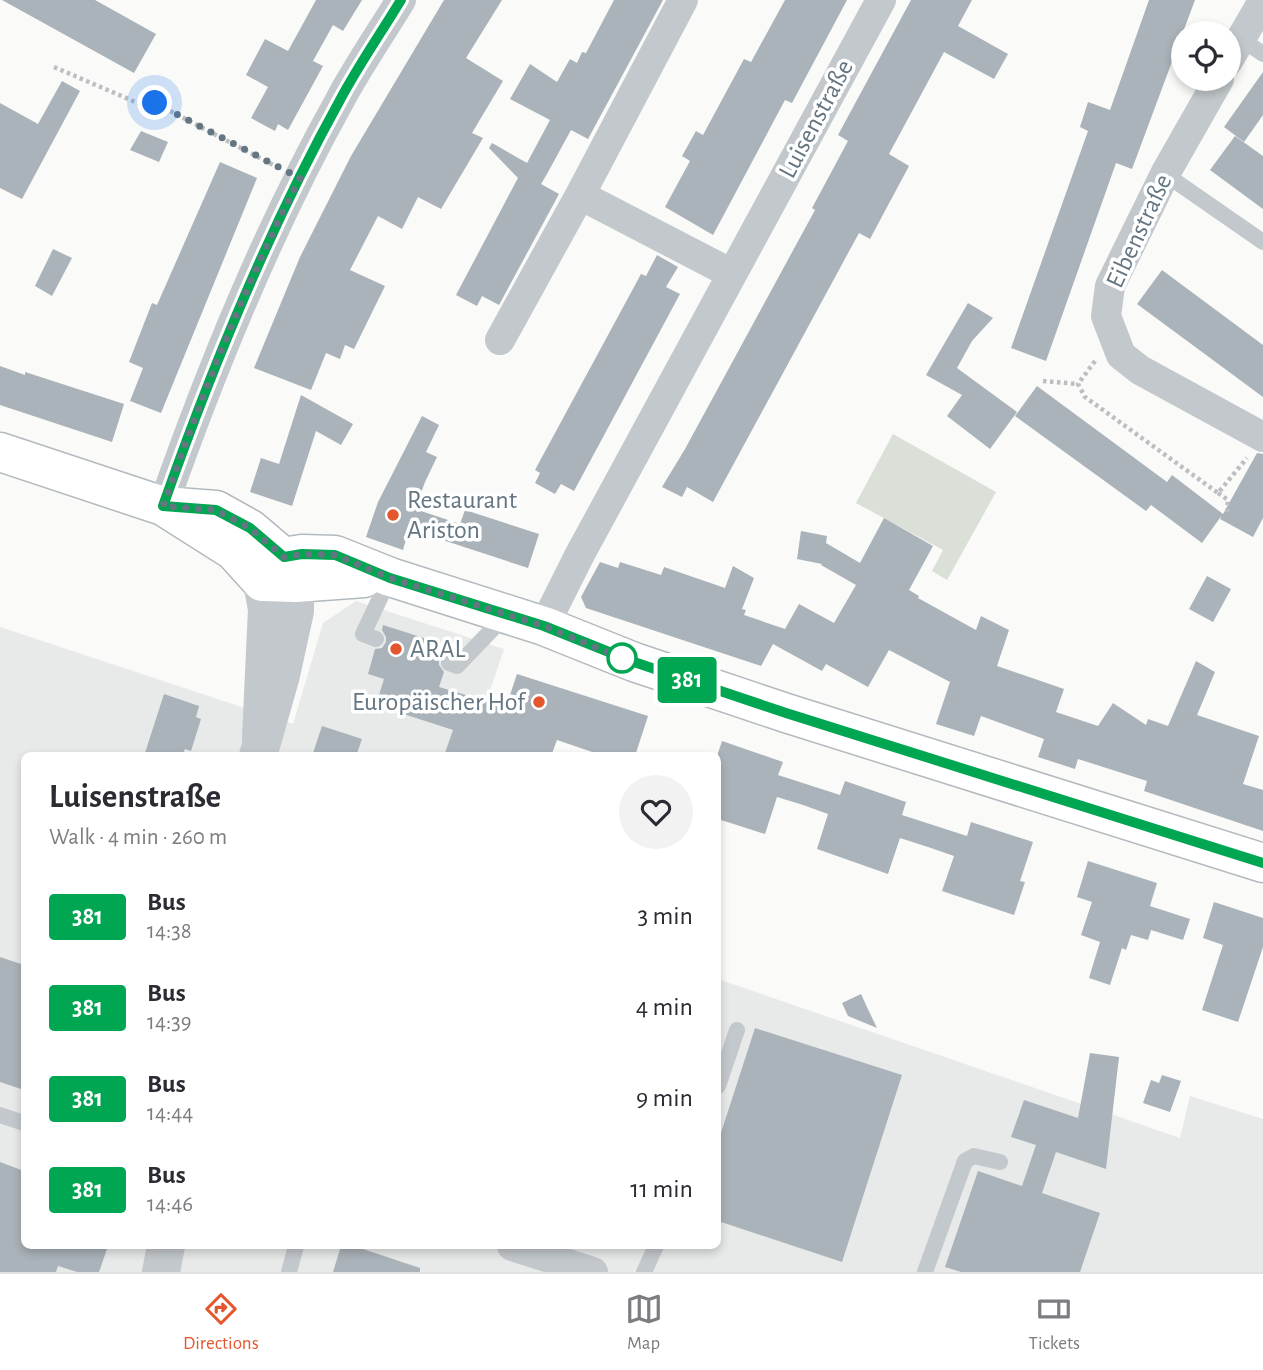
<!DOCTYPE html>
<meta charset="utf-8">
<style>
:root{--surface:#fff;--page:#f2f2f3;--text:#2b2b33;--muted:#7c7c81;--line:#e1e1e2;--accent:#e4572e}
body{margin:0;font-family:"Alegreya Sans",sans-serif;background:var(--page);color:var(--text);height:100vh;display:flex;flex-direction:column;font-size:26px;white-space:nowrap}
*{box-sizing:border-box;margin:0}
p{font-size:23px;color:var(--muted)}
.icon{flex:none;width:38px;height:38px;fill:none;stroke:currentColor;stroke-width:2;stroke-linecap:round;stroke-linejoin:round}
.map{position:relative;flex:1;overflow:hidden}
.side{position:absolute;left:21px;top:752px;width:700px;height:497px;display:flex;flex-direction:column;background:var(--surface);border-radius:10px;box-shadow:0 4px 10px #0003}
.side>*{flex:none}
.badge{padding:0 14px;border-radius:5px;font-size:24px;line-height:46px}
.tools{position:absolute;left:1171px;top:21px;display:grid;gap:14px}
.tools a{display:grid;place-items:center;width:70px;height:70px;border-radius:50%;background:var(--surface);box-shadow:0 4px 10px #0003;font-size:35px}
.you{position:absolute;width:35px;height:35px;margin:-18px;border:5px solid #fff;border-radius:50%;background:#1a73e8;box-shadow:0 0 0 10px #1a73e833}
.map>.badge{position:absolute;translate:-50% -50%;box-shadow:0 0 0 4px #fff}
.round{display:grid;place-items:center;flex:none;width:74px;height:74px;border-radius:37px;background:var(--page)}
.headline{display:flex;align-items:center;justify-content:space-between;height:119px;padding:0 28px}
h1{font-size:33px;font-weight:700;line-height:52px}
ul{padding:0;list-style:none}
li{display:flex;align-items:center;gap:21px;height:91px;padding:0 28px}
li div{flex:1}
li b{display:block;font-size:26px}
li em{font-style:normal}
li .badge{min-width:77px;font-weight:700;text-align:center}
.tab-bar{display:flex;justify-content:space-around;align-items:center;height:98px;border-top:2px solid var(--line);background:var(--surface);font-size:19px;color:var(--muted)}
.tab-bar a{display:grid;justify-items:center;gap:4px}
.tab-bar .on{color:var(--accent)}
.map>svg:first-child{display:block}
.built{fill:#e8e9e9}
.green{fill:#dadfd7}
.building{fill:#aab3b9}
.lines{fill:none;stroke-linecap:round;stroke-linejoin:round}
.secondary-casing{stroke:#b3babf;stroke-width:41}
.path{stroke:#bbbfc2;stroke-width:4.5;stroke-dasharray:3.5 3.5;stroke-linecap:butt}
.service{stroke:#c3c8cc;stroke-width:16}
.minor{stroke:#c3c8cc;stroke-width:30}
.tertiary{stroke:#c3c8cc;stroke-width:38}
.secondary{stroke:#fff;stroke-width:38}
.line-casing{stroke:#fff;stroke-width:16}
.line{stroke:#00a651;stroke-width:10}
.walk{stroke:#657683;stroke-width:7;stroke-dasharray:0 12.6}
.poi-dot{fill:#e4572e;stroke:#fff;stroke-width:2.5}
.stop-dot{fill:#fff;stroke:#00a651;stroke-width:3.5}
.labels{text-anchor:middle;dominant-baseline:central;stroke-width:7;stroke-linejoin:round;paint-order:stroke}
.street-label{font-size:26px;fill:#657683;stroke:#fff}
.poi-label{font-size:26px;fill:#657683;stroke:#fff;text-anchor:start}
</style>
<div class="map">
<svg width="1263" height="1272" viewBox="0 0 1263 1272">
<rect width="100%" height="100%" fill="#fafaf8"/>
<path class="built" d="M356,601L504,649L468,756H24V1246H718V979L1180,1138L1190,1096L1263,1119V1272H0V627L293,724L323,623Z"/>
<path class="green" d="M893,434L996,492L947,580L932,571L943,550L856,503Z"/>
<path class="building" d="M2,0H95L156,34L134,73Z
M316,0H362L343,31L333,25L313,61L323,66L288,130L278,124L275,131L251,118L268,87L246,75L265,39L288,51Z
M444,0H502L466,58L503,81L472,133L483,138L441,209L418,197L402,229L378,216L350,270L385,286L354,349L345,345L340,359L326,353L311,390L254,368L300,257L351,156Z
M614,0H663L588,139L571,130L547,174L541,184L559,194L499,305L482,296L477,306L456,295L518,178L489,148L492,143L527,163L550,120L510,99L530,64L557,82L570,59L577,63L582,52L586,53Z
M785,0H847L792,103L785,100L713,235L665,207L690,161L682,156L696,131L703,135L744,59L751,62Z
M911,0H972L958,26L1008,54L994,79L944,52L889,154L909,166L870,239L859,233L713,502L687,487L682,497L662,487L685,449L815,210L812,208L848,141L838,135Z
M1149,0H1195L1132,169L1116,163L1046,361L1011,348L1088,131L1080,127L1088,102L1110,110Z
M1263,72V115L1244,142L1224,127Z
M62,81L80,91L22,199L0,188V103L38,124Z
M141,131L168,142L159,162L130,150Z
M1235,136L1263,156V209L1210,170Z
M220,162L257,178L161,413L130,401L143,368L129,362L152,303L157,305Z
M53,249L72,258L52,296L35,286Z
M657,255L678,267L666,287L680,294L574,491L561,484L555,494L535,483L540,473L535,470L641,274L646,276Z
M1162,270L1263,345V397L1137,304Z
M968,303L993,318L972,341L957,368L1017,412L990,449L947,416L962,395L926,375Z
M0,366L25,375V372L124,404L112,442L0,405Z
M1037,386L1167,482L1172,475L1223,514L1257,453L1263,454V518L1253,537L1220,519L1222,515L1202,543L1151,505L1146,511L1015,416Z
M301,395L353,424L341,445L316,431L292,506L250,492L261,458L279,464Z
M422,416L439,425L426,452L437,457L425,482L415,509L460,524L465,510L539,534L528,568L409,529L403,550L366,537L378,502Z
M884,518L933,546L909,590L919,596L918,598L976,630L981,616L1009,630L997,666L1064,689L1056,712L1098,726L1113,703L1146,725L1148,719L1168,726L1196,661L1215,672L1197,715L1259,736L1243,784L1263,790V831L1144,791L1147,781L1078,759L1075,769L1038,757L1044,739L981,716L974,736L936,724L950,682L889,650L868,687L826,664L822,671L773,644L761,666L586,608L581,597L600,562L618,568L620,562L661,575L664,567L725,588L733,566L754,578L742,609L746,610L744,615L785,629L799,604L834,623L856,585L821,565L822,564L797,559L801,531L827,536L826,543L860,563Z
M1207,576L1231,589L1213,622L1189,609Z
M383,625L452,647L450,653L443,655L439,660V665L444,672L439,687L506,707L517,674L648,716L635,756H604L557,740L551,756H444L453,730L376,705L384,679L368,674L375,649L382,648L386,642V637L382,630Z
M164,694L199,706L196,717L201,719L191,751L185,749L182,756H144Z
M322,726L362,739L356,756H312Z
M722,741L783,762L778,775L840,795L845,781L906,802L902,815L967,836L971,822L1033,842L1020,881L1025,882L1014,915L942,891L954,856L928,847L900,838L888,874L817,849L828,814L803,805L777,797L765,834L718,819V753Z
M1088,861L1157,883L1150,906L1190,919L1183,940L1151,930L1148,940L1131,935L1126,950L1122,948L1110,985L1089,978L1100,942L1081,935L1092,902L1077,897Z
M1214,902L1263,918V947L1238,1022L1202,1010L1223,945L1203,938Z
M0,957L24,965V1090L0,1082Z
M861,994L866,1005L877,1028L848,1016L842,1003Z
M755,1028L902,1075L842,1262L718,1221V1142Z
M1090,1053L1119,1057L1106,1169L1056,1152L1042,1193L1100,1213L1080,1272H961L945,1267L978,1171L1022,1186L1036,1145L1011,1137L1024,1100L1078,1118Z
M1162,1075L1181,1081L1170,1112L1143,1103L1151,1080L1159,1083Z
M0,1162L24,1171V1246H108L99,1272H77L58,1266L56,1272H0Z
M341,1246H354L420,1268V1272H333Z"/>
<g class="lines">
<g class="secondary-casing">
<path id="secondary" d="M0,452L163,506L234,551L262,582L295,583L364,578
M163,506L216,510L250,529L283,557L302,554L335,555L390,577L544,626L634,662L786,713L1263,863"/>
</g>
<path class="path" d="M54,67L140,104L155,103L277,167
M1095,361L1078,384L1085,397L1218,493L1247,458
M1043,381L1078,384
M1218,493L1228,500L1227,514"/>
<path class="service" d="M1241,39L1263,54
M1165,174L1263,242
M376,639L363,634L390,577
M449,663L457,666L506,615
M718,1086L737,1030
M0,1115L24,1123
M289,1272L296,1246
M644,1272L656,1246
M925,1272L965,1161L974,1156L1000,1162"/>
<path class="minor" d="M1228,61L1263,1
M1219,79L1165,174L1110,286L1106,316L1121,355L1140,370L1263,437
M580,195L732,274
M500,340L580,195L683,0
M163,506C212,367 268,229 340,100C358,66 381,33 401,0
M544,626L579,556L881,0
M512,1246L593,1272"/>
<path class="tertiary" d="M258,756L281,675L295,611V583L283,557L262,582L267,609L261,738
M161,1272L166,1246"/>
<use href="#secondary" class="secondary"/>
</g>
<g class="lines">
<g class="line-casing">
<path id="line" d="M401,0C381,33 358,66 340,100C268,230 212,367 163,506L216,510L250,528L284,557L302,554L335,555L390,578L544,626L634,662L786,713L1263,863"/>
</g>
<use href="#line" class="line"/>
<path class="walk" d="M155,103L300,178C245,284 202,395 163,506L216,510L250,528L284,557L302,554L335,555L390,578L544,626L622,658"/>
</g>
<g class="poi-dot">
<circle cx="393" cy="515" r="7"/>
<circle cx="396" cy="649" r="7"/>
<circle cx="539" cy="702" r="7"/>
</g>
<circle class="stop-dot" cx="622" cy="658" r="14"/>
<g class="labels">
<g class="street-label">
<text transform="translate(816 119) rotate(-62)">Luisenstraße</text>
<text transform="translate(1139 231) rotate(-65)">Eibenstraße</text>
</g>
<g class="poi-label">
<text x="407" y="500">Restaurant<tspan x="407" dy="30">Ariston</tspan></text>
<text x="410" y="649">ARAL</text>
<text x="525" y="702" text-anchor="end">Europäischer Hof</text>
</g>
</g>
</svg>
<div class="tools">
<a><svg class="icon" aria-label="locate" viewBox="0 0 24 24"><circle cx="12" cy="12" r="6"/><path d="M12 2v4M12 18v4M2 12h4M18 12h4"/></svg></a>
</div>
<div class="you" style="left:155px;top:103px"></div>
<b class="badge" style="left:687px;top:680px;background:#00a651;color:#fff">381</b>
<section class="side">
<div class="headline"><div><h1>Luisenstraße</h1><p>Walk · 4 min · 260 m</p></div><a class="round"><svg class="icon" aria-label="heart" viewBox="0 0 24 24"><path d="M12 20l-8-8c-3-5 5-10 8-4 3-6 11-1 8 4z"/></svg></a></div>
<ul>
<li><span class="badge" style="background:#00a651;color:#fff">381</span><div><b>Bus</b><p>14:38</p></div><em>3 min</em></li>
<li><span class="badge" style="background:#00a651;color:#fff">381</span><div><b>Bus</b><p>14:39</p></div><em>4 min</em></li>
<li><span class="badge" style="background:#00a651;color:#fff">381</span><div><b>Bus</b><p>14:44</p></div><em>9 min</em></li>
<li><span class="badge" style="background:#00a651;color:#fff">381</span><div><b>Bus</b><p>14:46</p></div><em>11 min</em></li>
</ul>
</section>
</div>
<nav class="tab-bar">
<a class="on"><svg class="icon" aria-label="directions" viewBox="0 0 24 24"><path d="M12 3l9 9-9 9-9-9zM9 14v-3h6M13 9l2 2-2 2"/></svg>Directions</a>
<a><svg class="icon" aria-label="map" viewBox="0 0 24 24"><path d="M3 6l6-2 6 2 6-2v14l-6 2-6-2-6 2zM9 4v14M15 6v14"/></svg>Map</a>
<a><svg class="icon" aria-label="tickets" viewBox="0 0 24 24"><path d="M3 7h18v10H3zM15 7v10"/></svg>Tickets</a>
</nav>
